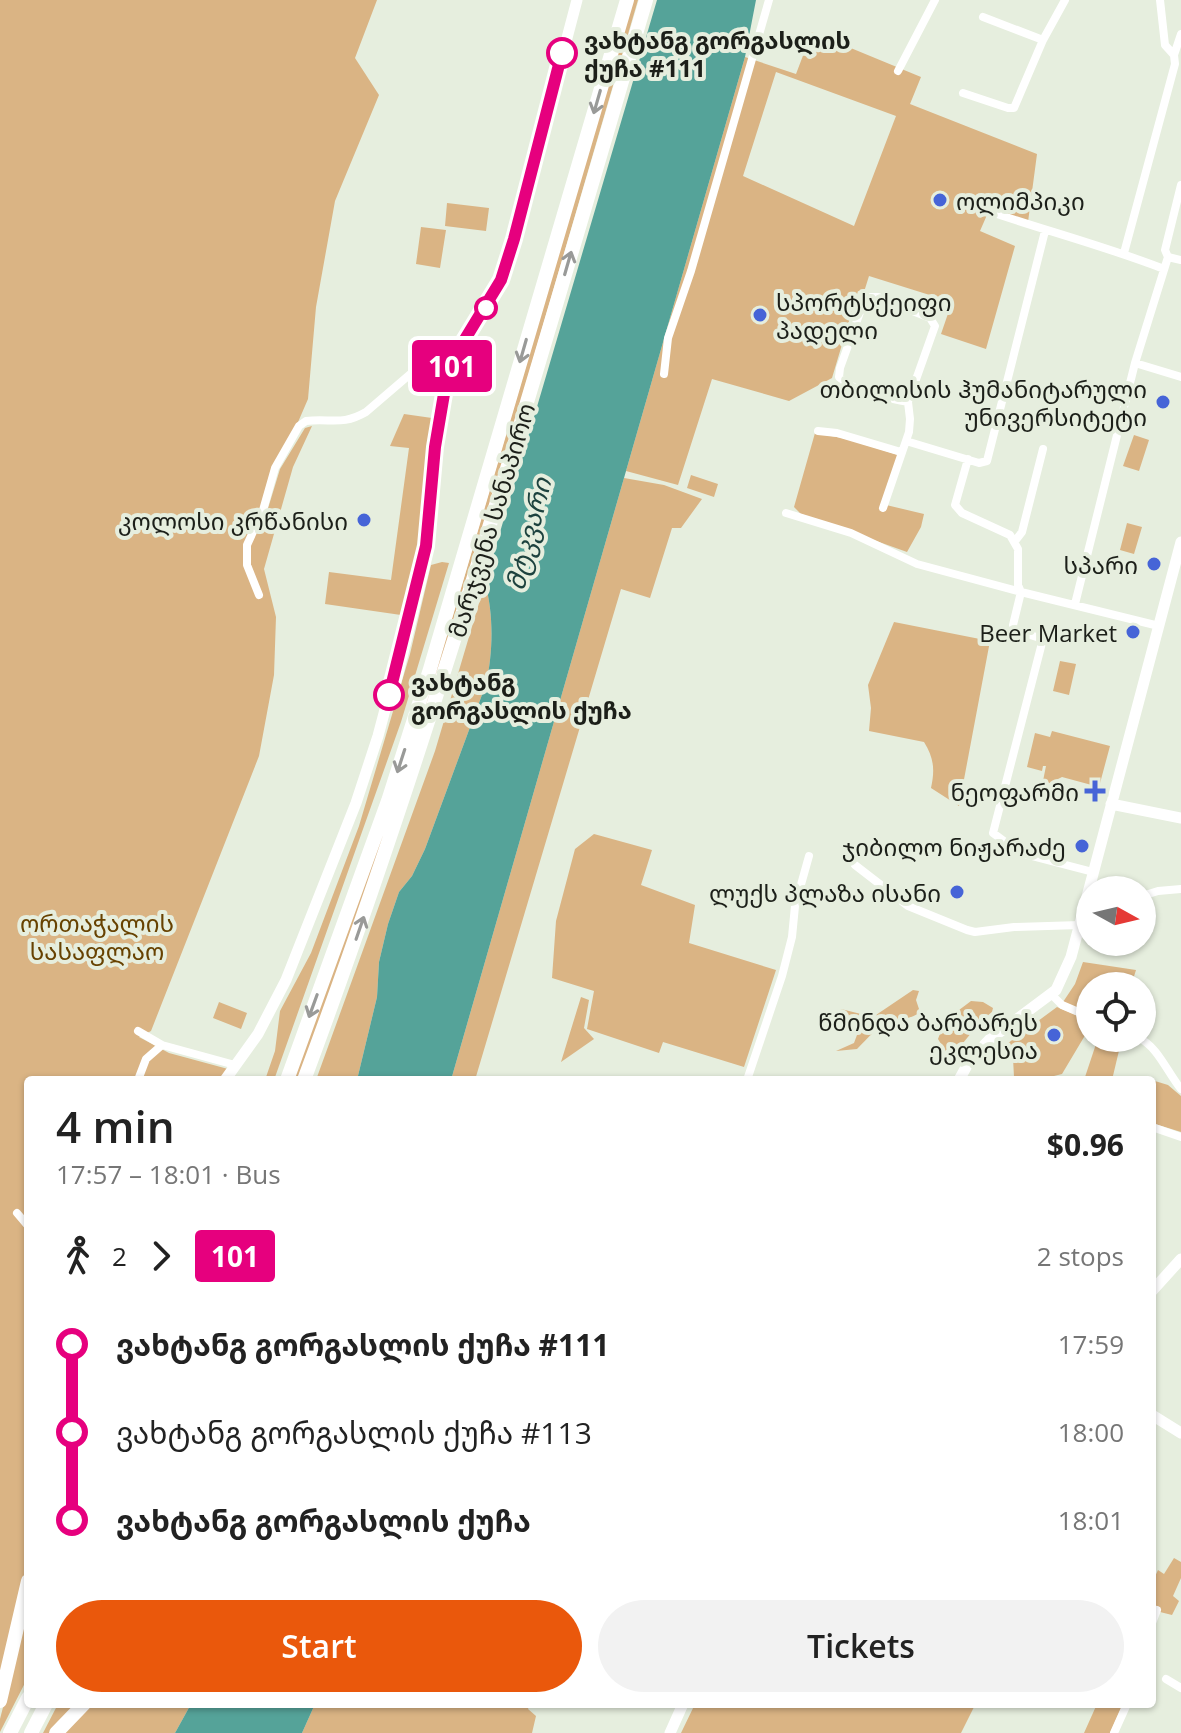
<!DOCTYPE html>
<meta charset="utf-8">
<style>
:root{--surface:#fff;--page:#f2f2f2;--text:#222;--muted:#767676;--accent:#ea580c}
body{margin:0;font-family:"Open Sans","Noto Sans Georgian",sans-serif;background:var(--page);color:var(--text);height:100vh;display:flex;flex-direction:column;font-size:30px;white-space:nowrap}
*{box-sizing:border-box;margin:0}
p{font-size:26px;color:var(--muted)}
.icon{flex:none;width:44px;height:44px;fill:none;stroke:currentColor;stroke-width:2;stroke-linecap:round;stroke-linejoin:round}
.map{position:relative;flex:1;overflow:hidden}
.sheet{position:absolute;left:24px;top:1076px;width:1132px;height:632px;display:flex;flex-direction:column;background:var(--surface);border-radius:8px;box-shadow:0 2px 6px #0004}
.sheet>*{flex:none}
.badge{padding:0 16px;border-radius:6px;font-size:28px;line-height:52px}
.needle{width:52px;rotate:98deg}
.controls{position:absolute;left:1076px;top:876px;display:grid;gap:16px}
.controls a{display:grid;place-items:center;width:80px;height:80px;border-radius:50%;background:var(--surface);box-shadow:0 2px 6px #0004;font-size:40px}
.map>.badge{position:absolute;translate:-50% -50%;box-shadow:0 0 0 4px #fff}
.legs{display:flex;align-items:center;gap:12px;height:88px;padding:0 32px;font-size:26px}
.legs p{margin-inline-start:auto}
.overview{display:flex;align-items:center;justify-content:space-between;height:136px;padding:0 32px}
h1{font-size:44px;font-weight:600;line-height:60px}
.action{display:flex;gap:16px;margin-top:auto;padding:16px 32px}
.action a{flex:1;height:92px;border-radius:48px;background:var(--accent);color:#fff;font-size:32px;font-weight:600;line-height:92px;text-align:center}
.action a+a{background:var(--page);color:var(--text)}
ul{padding:0 32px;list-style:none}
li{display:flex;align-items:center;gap:28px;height:88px;font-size:30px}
li i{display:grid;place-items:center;width:12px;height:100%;margin:0 10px;background:currentColor}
li i::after{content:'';width:20px;height:20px;margin:-10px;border:6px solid;border-radius:50%;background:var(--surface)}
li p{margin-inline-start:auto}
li:first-child i{background:linear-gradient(#0000 50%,currentColor 0)}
li:last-child i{background:linear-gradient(currentColor 50%,#0000 0)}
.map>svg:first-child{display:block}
.green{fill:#dab484;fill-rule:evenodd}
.water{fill:#55a399}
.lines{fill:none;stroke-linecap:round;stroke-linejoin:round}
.street{stroke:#fff;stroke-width:8}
.secondary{stroke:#fff;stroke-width:11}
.highway{stroke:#fff;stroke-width:14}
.oneway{stroke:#999a98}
.line-1-casing{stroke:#fff;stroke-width:18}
.line-1{stroke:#e6007e;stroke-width:12}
.stop-1-dot{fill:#fff;stroke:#e6007e;stroke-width:4}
.poi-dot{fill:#4664d7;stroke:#e6eede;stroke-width:3}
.labels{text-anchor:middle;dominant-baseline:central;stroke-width:8;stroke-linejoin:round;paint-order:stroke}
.stop-label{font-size:24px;font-weight:bold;fill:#1c1f19;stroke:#e6eede;text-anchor:start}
.poi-label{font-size:24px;fill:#1c1f19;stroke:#e6eede;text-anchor:end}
.street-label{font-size:24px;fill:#1c1f19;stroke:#e6eede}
.park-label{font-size:24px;fill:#674201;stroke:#e6eede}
.water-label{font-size:26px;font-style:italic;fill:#1d423e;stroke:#e6eede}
</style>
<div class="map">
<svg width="1181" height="1733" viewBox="0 0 1181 1733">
<rect width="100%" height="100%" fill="#e6eede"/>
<path class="green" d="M0,0H377L355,58L379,95L335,201L316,307L308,399L261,508L266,515L280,469L305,428L312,426L293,467L264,569L276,617L274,675L259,756L151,1031L139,1037L169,1053L228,1069L220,1080H28V1568L0,1693Z
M633,0H638L458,616L400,797L298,1080H293L396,796L453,615Z
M812,32L921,77L910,104L1037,154L1028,222L990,208L980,231L1015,246L986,349L941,334L952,302L869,276L864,292L858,291L832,378L789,401L712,379L678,485L626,471L745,57L796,74ZM776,72L896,116L854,226L743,176Z
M447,203L489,208L486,231L445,226Z
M421,227L446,230L440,268L416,264Z
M404,414L432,418C426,484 425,552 401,615L325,604L329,572L391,580L409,448L390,446Z
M815,433L847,439L898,455L882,504L924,514L921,527L907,552L801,514L794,507Z
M1134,435L1149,440L1139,471L1123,466Z
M691,475L718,484L714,497L687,488Z
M624,478L664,485L702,499L681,528H672L650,598L621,589L475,1080H451Z
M1127,523L1142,527L1134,554L1120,550Z
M442,562L449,563L401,722L274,1080H265L275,1051L280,1011L311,953L359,826L410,654L431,565Z
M485,583C494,614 493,653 486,684L425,849L412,876L399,892L388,924L379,962L377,997L357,1080H316L435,751Z
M894,622L990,641L959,806L931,788C935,770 934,758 924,742L869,731L871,708L868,685Z
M1060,661L1076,664L1069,695L1053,691Z
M1052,731L1110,746L1099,787L1062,777L1050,783L1043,781L1046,766H1043L1042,771L1027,767L1035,733L1050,737Z
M594,834L652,850L641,885L695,905L689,943L776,970L744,1067L663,1042L659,1053L587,1029L594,991L552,978L556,921L575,849Z
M1083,962L1136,970L1131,986H1090V1013L1063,1002L1075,984Z
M913,990L919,991L916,1000L920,1012C912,1019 904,1018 895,1020C879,1024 868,1038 857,1049L836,1051L854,1043L860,1027L837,1014L841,1009L873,1017Z
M581,997L589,1000L584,1028L594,1039L561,1062Z
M971,1001L983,1002L993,1008L992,1012L981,1021L954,1054L946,1052L938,1039C945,1020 955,1013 971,1001Z
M219,1002L247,1013L241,1029L213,1018Z
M1057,1007L1090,1021V1027L1062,1074L1050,1077H1014L1013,1058L1000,1049Z
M1098,1038H1122L1112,1080H1084Z
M1142,1077L1168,1085L1181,1096V1132L1152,1123V1080H1142Z
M1174,1558L1181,1562V1578L1173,1596L1179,1601L1172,1615L1156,1611L1152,1616V1583L1158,1570L1164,1574Z
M24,1625L28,1627V1677L0,1732V1719Z
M58,1704H81L54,1733H43Z
M91,1704H191L175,1733H63Z
M315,1704H530L528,1709L536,1716L532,1733H302Z
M695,1704H968L974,1707L961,1733H681Z
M1097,1704H1123L1110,1733H1084Z"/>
<path class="water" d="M657,0H756L745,57L451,1080H357L377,997L379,962L388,924L399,892L412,876L425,849L486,684C493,653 494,614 485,583Z
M191,1704H315L302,1733H175Z"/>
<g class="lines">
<path class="street" d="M983,17L1043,40
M1174,55L1181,34
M898,71L935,0
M963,93L1008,108H1014L1043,40L1065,0
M982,209C1043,230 1105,246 1164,269
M1124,253L1175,64L1174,55L1165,45L1160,0
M1168,257L1181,260
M1135,363L1181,377
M664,374L668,338L691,271L769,0
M818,431L837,433L901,452
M906,441L979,463L987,461L1045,231
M968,459L955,505L962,513L1010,535L1018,549V585L1021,592L1159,626
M883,508L909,432L910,419L908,402L935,326L930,318L878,297H871L863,304L840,368L839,377C857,394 885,397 908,402
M786,513L851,533L917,564L1021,592L1013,625L1014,630L1043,639L993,833L1020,853L1093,872
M1015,541L1022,532L1043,449
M259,595L247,565V545L263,510L275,468L299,426L306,421C331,418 342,426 366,412L443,346L450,345L459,349
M1075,604L1135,363L1168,257L1165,250L1181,185
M855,865L908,906L967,930L975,932L1014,927L1080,925
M1142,896L1158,891L1181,889
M1051,994L1062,1005L1090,1017
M138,1031L162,1045
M1139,1038C1158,1047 1167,1072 1181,1089
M138,1080L146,1059L162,1045L235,1065
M747,1080L782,976L792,937L795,906L809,856
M1152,1127L1181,1137
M17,1213L28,1226
M1152,1623L1157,1610
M1166,1679L1181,1688
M1114,1733L1127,1704"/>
<path class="secondary" d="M1111,804L1181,818
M225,1080L258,1034L286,980L356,803L378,736L422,570L435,447L445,388L459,349L501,280L514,239L577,0
M959,1080L970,1060L989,1040L1056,990L1071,957L1181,542
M1152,1291L1181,1259
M1152,1415L1181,1433
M670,1733L683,1704"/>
<path class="highway" d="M287,1080L388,801L430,669L627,0
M304,1080C436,726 539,362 646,0
M0,1701L28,1581
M10,1733L28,1698
M31,1733L46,1704
M56,1733L84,1704"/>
</g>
<defs><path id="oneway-shaft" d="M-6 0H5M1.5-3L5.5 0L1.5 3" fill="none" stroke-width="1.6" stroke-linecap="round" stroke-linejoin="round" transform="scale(2)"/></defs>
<g class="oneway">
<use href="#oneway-shaft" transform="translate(597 102) rotate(106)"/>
<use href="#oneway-shaft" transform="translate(568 263) rotate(-74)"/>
<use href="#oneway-shaft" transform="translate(523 351) rotate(106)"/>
<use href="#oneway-shaft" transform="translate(401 761) rotate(108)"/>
<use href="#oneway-shaft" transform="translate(360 928) rotate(-71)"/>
<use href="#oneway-shaft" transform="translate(313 1006) rotate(110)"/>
</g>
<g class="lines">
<g class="line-1-casing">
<path id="line-1" d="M389,695L426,546L435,447L445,388L459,349L501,280L514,239L562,53"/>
</g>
<use href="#line-1" class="line-1"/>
</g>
<g class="stop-1-dot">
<circle cx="562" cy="53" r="14"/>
<circle cx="486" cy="308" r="10"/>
<circle cx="389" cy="695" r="14"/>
</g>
<g class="poi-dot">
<circle cx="940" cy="200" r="8"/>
<circle cx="760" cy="315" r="8"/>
<circle cx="1163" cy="402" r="8"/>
<circle cx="364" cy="520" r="8"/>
<circle cx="1154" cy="564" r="8"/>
<circle cx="1133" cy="632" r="8"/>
<path d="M1091 779h8v8h8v8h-8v8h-8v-8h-8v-8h8z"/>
<circle cx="1082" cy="846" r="8"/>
<circle cx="957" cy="892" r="8"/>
<circle cx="1054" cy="1035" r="8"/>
</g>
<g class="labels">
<g class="stop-label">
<text x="584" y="39">ვახტანგ გორგასლის<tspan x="584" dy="28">ქუჩა #111</tspan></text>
<text x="411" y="681">ვახტანგ<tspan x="411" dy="28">გორგასლის ქუჩა</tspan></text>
</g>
<g class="poi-label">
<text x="956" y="200" text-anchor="start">ოლიმპიკი</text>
<text x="776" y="301" text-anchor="start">სპორტსქეიფი<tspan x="776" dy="28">პადელი</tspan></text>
<text x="1147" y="388">თბილისის ჰუმანიტარული<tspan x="1147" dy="28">უნივერსიტეტი</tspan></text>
<text x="348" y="520">კოლოსი კრწანისი</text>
<text x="1138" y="564">სპარი</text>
<text x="1117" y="632">Beer Market</text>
<text x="1079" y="791">ნეოფარმი</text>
<text x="1066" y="846">ჯიბილო ნიჟარაძე</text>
<text x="941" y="892">ლუქს პლაზა ისანი</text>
<text x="1038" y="1021">წმინდა ბარბარეს<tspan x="1038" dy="28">ეკლესია</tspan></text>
</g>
<g class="street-label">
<text transform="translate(491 520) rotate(-73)">მარჯვენა სანაპირო</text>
</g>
<g class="park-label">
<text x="97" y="922">ორთაჭალის<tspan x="97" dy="28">სასაფლაო</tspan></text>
</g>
<g class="water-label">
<text transform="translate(528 534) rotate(-76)">მტკვარი</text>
</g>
</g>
</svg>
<div class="controls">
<a><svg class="needle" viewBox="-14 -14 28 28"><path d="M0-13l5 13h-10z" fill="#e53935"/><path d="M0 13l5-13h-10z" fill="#767676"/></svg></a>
<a><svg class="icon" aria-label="locate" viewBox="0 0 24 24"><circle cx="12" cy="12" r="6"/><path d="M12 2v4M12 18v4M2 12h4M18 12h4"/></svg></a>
</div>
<b class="badge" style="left:452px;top:366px;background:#e6007e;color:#fff">101</b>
<section class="sheet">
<div class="overview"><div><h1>4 min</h1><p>17:57 – 18:01 · Bus</p></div><b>$0.96</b></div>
<div class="legs"><svg class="icon" aria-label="walk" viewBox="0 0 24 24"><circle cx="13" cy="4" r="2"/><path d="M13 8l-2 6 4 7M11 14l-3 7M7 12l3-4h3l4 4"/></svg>2<svg class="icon" aria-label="forward" viewBox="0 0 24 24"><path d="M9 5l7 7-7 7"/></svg><b class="badge" style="background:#e6007e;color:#fff">101</b><p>2 stops</p></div>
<ul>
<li><i style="color:#e6007e"></i><b>ვახტანგ გორგასლის ქუჩა #111</b><p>17:59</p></li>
<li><i style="color:#e6007e"></i><span>ვახტანგ გორგასლის ქუჩა #113</span><p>18:00</p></li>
<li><i style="color:#e6007e"></i><b>ვახტანგ გორგასლის ქუჩა</b><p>18:01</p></li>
</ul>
<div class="action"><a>Start</a><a>Tickets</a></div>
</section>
</div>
